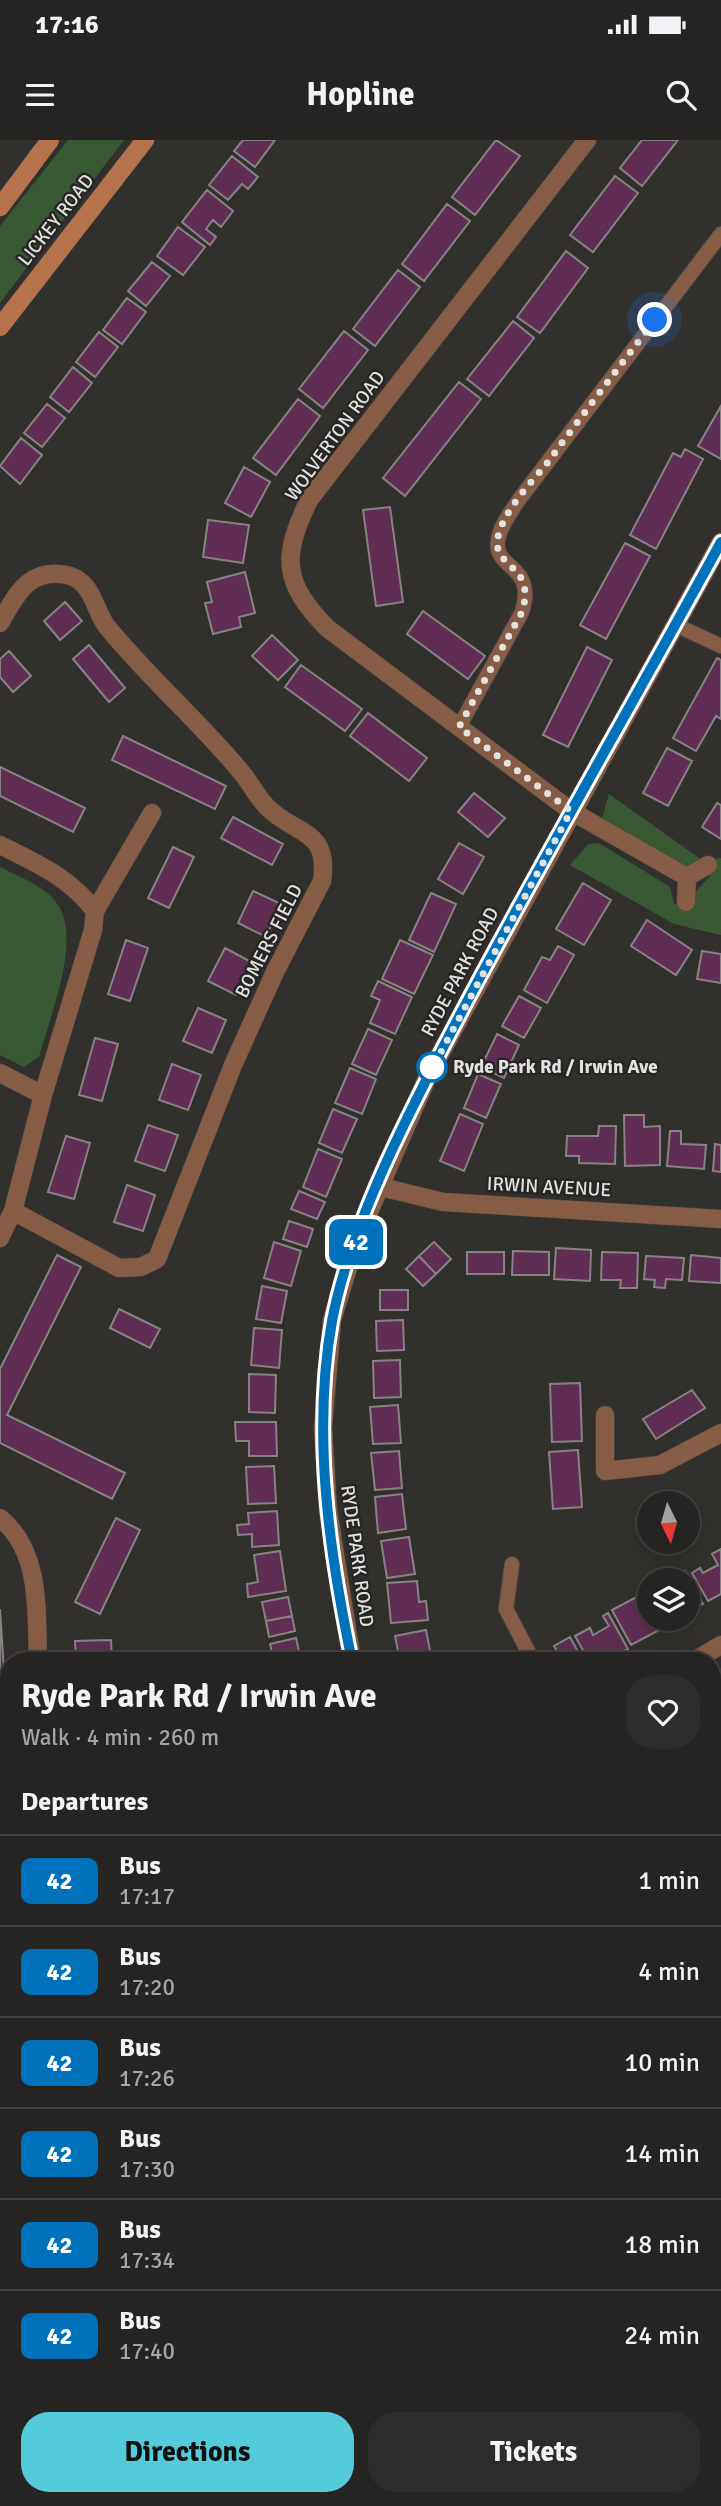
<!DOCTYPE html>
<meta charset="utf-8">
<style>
:root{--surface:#262422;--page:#2e2c2a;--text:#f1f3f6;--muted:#a4a4a5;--line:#424140;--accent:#53cbda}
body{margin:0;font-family:Signika,sans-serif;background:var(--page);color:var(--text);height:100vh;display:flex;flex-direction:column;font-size:26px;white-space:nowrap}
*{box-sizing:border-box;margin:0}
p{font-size:23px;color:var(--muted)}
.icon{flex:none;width:38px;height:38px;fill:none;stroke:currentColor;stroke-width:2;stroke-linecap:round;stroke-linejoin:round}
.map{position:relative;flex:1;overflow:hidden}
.drawer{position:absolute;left:0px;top:1512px;width:721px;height:854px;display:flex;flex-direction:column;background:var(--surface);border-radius:28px 28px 0 0;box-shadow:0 4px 18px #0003,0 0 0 2px var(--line)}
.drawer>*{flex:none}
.badge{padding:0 14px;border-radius:10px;font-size:24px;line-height:46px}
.needle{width:46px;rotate:175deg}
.buttons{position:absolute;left:637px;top:1351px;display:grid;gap:14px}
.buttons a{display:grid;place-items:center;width:63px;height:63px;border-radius:50%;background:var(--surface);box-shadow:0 4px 18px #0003,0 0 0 2px var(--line);font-size:35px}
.you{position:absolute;width:35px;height:35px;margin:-18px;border:5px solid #fff;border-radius:50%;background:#1a73e8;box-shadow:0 0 0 10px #1a73e833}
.map>.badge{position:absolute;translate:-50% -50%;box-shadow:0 0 0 4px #fff}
h2{padding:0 21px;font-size:26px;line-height:63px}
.round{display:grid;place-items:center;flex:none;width:74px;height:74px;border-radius:28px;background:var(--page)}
.headline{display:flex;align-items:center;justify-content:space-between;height:119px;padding:0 21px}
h1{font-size:33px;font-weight:700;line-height:52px}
.button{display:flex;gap:14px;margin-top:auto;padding:14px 21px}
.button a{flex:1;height:80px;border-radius:28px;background:var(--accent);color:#111;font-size:28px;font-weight:700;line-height:80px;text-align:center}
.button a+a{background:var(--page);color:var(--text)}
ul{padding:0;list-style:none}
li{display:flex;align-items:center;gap:21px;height:91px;padding:0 21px;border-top:2px solid var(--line)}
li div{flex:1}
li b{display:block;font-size:26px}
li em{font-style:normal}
li .badge{min-width:77px;font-weight:700;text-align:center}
.status{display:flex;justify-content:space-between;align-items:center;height:49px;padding:0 35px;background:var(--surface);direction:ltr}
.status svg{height:19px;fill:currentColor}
header{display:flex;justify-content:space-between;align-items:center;height:91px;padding:0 21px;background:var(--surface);font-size:32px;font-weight:700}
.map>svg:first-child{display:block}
.green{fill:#395935}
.building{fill:#5f2e52;stroke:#878385;stroke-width:2}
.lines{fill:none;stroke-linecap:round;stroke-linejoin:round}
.lane-casing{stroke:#4e4c4a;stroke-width:16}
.street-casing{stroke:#4e4c4a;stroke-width:19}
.secondary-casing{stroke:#4e4c4a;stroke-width:19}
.lane{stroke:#875c44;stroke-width:14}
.street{stroke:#875c44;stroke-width:18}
.secondary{stroke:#b6734c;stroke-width:18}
.line-casing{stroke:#fff;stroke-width:16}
.line{stroke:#0072bc;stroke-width:10}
.walk{stroke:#e3e2e0;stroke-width:7;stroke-dasharray:0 12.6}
.stop-dot{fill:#fff;stroke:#0072bc;stroke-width:3.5}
.labels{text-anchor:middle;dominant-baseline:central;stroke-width:5;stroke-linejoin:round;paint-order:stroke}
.street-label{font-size:19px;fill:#e3e2e0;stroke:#282624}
.stop-label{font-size:19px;font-weight:bold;fill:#e3e2e0;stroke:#282624;text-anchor:start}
</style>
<div class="status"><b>17:16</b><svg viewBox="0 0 49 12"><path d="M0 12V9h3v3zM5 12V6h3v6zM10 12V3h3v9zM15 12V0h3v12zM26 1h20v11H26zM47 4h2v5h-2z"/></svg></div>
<header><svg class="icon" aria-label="menu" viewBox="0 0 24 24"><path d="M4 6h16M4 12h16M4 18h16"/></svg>Hopline<svg class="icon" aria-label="search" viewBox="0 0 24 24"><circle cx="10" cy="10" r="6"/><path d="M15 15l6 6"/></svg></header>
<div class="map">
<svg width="721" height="2366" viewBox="0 0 721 2366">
<rect width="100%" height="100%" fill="#32302d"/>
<path class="green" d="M68,0H124L0,163V86Z
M609,654L702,720L721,718V795L674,784L570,725L588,704L599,703L670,747L674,764L691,766L697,750L710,736L695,725L684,729L601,682Z
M0,727C19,737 46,746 58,765C82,801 49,878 39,917L24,927L0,915Z"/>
<path class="building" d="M243,0H275L255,27L234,11Z
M496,0L520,16L475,75L452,57Z
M642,0H678L642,46L620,28Z
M232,16L258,37L248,49L242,44L228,60L209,45Z
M615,36L638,53L593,112L570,95Z
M207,50L233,71L221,87L213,80L206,89L216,97L210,105L182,82Z
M447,64L470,81L424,141L402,124Z
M178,87L205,107L183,135L157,116Z
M566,111L588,128L540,193L517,177Z
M152,122L170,136L146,166L128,151Z
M398,130L420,147L375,206L353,189Z
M127,158L146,172L122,204L103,190Z
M513,181L534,198L489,256L467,239Z
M344,191L368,210L323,268L299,249Z
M99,192L118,207L95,237L76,222Z
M73,227L92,243L69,272L50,257Z
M459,242L481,259L405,356L383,338Z
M298,259L320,276L276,335L253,318Z
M47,264L65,278L42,307L24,293Z
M721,266V319L698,306Z
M21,298L42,315L20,344L0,326Z
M685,309L703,319L656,409L630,395L673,313L681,317Z
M244,327L270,342L251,377L225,363Z
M390,367L403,462L376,466L363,370Z
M208,380L249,385L243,423L203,417Z
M625,403L650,416L606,499L580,485Z
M245,432L255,473L239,477L241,487L213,494L205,463L212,462L207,442Z
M65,462L82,481L60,500L44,481Z
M423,471L485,516L468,539L407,494Z
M272,495L298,520L278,540L252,516Z
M89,505L125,548L109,562L73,519Z
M587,507L612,520L568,607L543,595Z
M9,511L31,536L13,552L0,537V519Z
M717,518L721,520V579L716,576L696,611L673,598Z
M301,525L362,569L345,591L285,547Z
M368,573L427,618L409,641L350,596Z
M123,596L226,646L215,669L112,620Z
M667,608L692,621L668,666L643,653Z
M0,627L85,668L73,692L0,656Z
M474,653L505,678L488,697L458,672Z
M717,663L721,665V699L702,687Z
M233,677L283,704L272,725L221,698Z
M459,703L484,717L463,754L438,739Z
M173,707L194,717L169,768L148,758Z
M583,743L611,760L584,805L556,789Z
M253,751L281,764L266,797L238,783Z
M431,753L456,764L434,812L409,800Z
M647,780L692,810L676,835L631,806Z
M126,800L148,808L130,861L108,854Z
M400,800L433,815L414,854L382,839Z
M558,806L574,815L547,863L524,850L542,817L550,820Z
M225,808L253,823L236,855L208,841Z
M702,811L721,814V843L697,839Z
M378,841L412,857L395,894L370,883L380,860L371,856Z
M519,856L541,868L524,898L502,886Z
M198,868L226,880L212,913L183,901Z
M368,889L392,900L376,935L352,924Z
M497,894L519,905L504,938L481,927Z
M95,898L118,904L102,961L79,955Z
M172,924L201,935L188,970L159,960Z
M350,928L376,939L362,974L335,963Z
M478,934L501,944L486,978L464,968Z
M333,969L357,979L342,1013L319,1003Z
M460,974L483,984L464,1031L440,1021Z
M624,975H644V987L660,986V1025L625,1026Z
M148,985L178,995L165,1031L135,1021Z
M599,986H616L615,1024L579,1023V1016H566L567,996H598Z
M670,991H681V1004L706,1005L704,1029L667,1026Z
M66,996L90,1003L74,1059L48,1052Z
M715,1004L721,1005V1032L713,1031Z
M318,1009L342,1019L326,1057L303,1047Z
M127,1045L155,1055L143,1091L114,1082Z
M299,1051L325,1062L317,1079L291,1069Z
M289,1081L313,1089L307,1107L283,1099Z
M274,1102L301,1111L291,1146L264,1138Z
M434,1102L451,1119L436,1134L419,1116Z
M556,1108L591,1110L590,1141L554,1139Z
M513,1111L549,1112V1135H512Z
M467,1112H504V1134H467Z
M602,1112L638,1113L637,1148H620L621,1140H601Z
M57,1115L81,1127L7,1275L125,1333L112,1359L0,1303V1229Z
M691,1115L721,1118V1143L689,1141Z
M419,1116L436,1134L423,1146L406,1129Z
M646,1116L684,1118L682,1140L666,1139L665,1148L654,1147L655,1140L644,1139Z
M262,1146L287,1151L281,1183L256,1179Z
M380,1150H408V1170H380Z
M119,1169L160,1189L150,1208L110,1188Z
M403,1180L404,1210L377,1211L376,1181Z
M254,1188L282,1190L279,1228L251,1225Z
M400,1220L401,1257L374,1258L373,1221Z
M249,1234L276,1235L275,1273L249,1272Z
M580,1243L582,1301L552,1302L550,1244Z
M692,1250L705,1268L656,1299L643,1279Z
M398,1265L401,1303L373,1304L370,1267Z
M235,1282H276L277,1316H249V1301H236Z
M578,1310L582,1367L553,1369L549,1312Z
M399,1311L402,1348L375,1350L371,1313Z
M274,1326L276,1363L248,1364L246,1327Z
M402,1354L406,1389L378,1393L375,1357Z
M277,1371L279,1405L252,1407V1394L238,1395L237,1385L249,1384L248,1373Z
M116,1378L140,1390L100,1474L75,1462Z
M409,1397L415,1434L387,1438L381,1401Z
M721,1409V1454L708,1461L692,1433L700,1428L703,1433L718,1425L712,1414Z
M280,1411L286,1451L248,1457L247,1444L258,1442L254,1415Z
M685,1431L703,1464L688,1473V1440H681L678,1435Z
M417,1441L419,1462L426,1461L428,1480L391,1483L387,1443Z
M646,1452L649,1458V1479H661L665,1487L631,1505L612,1470Z
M288,1457L292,1476L266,1481L262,1462Z
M0,1469L9,1610L0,1611Z
M608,1473L628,1509L606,1521H589L575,1496L590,1488L593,1495L609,1486L603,1476Z
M292,1476L295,1491L269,1497L266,1481Z
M426,1490L432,1521H400L395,1496Z
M570,1497L583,1521H549L559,1515L554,1506Z
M296,1498L301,1521H274L270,1504Z
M111,1500L112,1521H76L75,1501Z
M721,1565V1603L712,1608V1570Z
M0,1740L5,1840H9V1871H0Z
M712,1787L721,1788V1818H712Z
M0,2093L9,2094V2172L0,2171Z
M0,2223L9,2226V2240L0,2273Z"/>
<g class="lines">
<g class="lane-casing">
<path id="lane" d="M676,485L721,506
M459,587L522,472C537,423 493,431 498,400C500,386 511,372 518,361L721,94
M512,1424L506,1469L533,1521
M0,2034L9,2028
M0,2056L9,2065
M107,2366V2357
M247,2366L248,2357"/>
</g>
<g class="street-casing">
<path id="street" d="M587,0L309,360C282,416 282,442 327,488L571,671L687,737
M0,483C16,455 29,427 67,435C94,441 94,472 108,488C150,539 200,582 242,633C251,644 258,658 267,667C294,695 330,688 322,741L275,832L233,925L157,1119L141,1127L119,1128L13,1071
M0,705C38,724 69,737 95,771L93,790L43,955L13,1071L0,1098
M686,762L687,737L708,725
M95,771L152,673
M0,933L43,955
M377,1046L443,1062L721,1079
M605,1275V1331L660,1325L721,1293
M0,1378C42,1412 36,1473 38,1521
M352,1521L328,1370L323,1288L332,1180L356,1102L428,936L721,402
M694,1521L721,1505
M712,1895L721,1894
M712,1923L721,2031
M413,2366V2357"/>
</g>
<g class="secondary-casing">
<path id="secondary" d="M0,67L50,0
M0,187L145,0"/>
</g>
<use href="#lane" class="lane"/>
<use href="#street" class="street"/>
<use href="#secondary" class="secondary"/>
</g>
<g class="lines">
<g class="line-casing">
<path id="line" d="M352,1521C329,1411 312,1293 332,1181C352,1076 420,951 470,856C551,704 638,554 721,402"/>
</g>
<use href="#line" class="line"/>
<path class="walk" d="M432,927L428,936L571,671L459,587L522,472C537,423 491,429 498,397C504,370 531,343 548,322C583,274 619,227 655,180"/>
</g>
<circle class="stop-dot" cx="432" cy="927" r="14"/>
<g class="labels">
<g class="street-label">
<text transform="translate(56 80) rotate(-52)">LICKEY ROAD</text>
<text transform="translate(335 296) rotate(-54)">WOLVERTON ROAD</text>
<text transform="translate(269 801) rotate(-63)">BOMERS FIELD</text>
<text transform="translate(460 832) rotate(-62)">RYDE PARK ROAD</text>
<text transform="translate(549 1047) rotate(3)">IRWIN AVENUE</text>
<text transform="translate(357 1416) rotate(82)">RYDE PARK ROAD</text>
</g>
<g class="stop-label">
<text x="453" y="927">Ryde Park Rd / Irwin Ave</text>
</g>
</g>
</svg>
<div class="buttons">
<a><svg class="needle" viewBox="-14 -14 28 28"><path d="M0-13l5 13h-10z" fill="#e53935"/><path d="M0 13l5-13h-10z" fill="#a4a4a5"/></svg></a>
<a><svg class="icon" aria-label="layers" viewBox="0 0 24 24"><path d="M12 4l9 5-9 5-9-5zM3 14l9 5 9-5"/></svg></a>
</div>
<div class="you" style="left:655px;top:180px"></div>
<b class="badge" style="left:356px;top:1102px;background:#0072bc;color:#fff">42</b>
<section class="drawer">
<div class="headline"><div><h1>Ryde Park Rd / Irwin Ave</h1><p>Walk · 4 min · 260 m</p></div><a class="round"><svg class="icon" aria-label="heart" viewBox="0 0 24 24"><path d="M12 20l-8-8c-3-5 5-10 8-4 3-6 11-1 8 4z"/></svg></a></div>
<h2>Departures</h2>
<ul>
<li><span class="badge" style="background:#0072bc;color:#fff">42</span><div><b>Bus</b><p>17:17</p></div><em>1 min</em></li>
<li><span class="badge" style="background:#0072bc;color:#fff">42</span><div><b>Bus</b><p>17:20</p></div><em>4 min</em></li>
<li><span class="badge" style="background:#0072bc;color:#fff">42</span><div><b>Bus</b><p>17:26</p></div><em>10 min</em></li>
<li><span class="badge" style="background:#0072bc;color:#fff">42</span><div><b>Bus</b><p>17:30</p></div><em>14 min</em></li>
<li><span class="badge" style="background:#0072bc;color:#fff">42</span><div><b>Bus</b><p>17:34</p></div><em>18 min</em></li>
<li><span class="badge" style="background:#0072bc;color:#fff">42</span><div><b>Bus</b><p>17:40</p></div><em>24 min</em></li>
</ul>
<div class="button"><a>Directions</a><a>Tickets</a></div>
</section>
</div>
